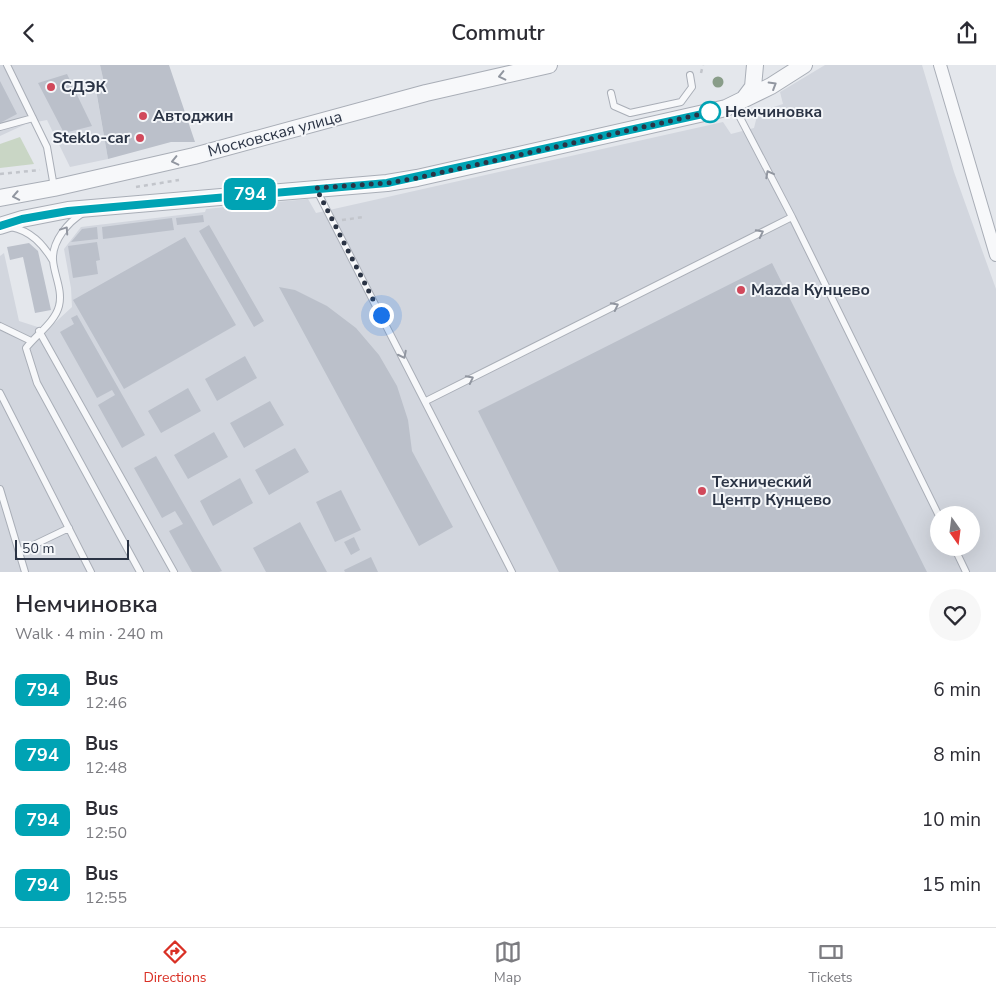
<!DOCTYPE html>
<meta charset="utf-8">
<style>
:root{--surface:#fff;--page:#f7f7f7;--text:#2b2b33;--muted:#7c7c81;--line:#e1e1e2;--accent:#d93025}
body{margin:0;font-family:"Nunito Sans",sans-serif;background:var(--page);color:var(--text);height:100vh;display:flex;flex-direction:column;font-size:19px;white-space:nowrap}
*{box-sizing:border-box;margin:0}
p{font-size:16px;color:var(--muted)}
.icon{flex:none;width:28px;height:28px;fill:none;stroke:currentColor;stroke-width:2;stroke-linecap:round;stroke-linejoin:round}
.map{position:relative;height:507px;overflow:hidden}
.drawer{display:flex;flex-direction:column;background:var(--surface);flex:1}
.drawer>*{flex:none}
.badge{padding:0 10px;border-radius:8px;font-size:18px;line-height:32px}
.needle{width:32px;rotate:166deg}
.buttons{position:absolute;left:930px;top:441px;display:grid;gap:10px}
.buttons a{display:grid;place-items:center;width:50px;height:50px;border-radius:50%;background:var(--surface);box-shadow:0 5px 20px #0002;font-size:25px}
.scale{position:absolute;left:15px;bottom:12px;width:114px;box-sizing:border-box;padding-left:5px;border:2px solid #2b3445;border-top:0;font-size:14px;line-height:18px;white-space:nowrap;color:#2b3445;-webkit-text-stroke:4px #f4f6f9;paint-order:stroke}
.you{position:absolute;width:25px;height:25px;margin:-12px;border:4px solid #fff;border-radius:50%;background:#1a73e8;box-shadow:0 0 0 8px #1a73e833}
.map>.badge{position:absolute;translate:-50% -50%;box-shadow:0 0 0 2px #fff}
.round{display:grid;place-items:center;flex:none;width:52px;height:52px;border-radius:26px;background:var(--page)}
.overview{display:flex;align-items:center;justify-content:space-between;height:85px;padding:0 15px}
h1{font-size:24px;font-weight:600;line-height:38px}
ul{padding:0;list-style:none}
li{display:flex;align-items:center;gap:15px;height:65px;padding:0 15px}
li div{flex:1}
li b{display:block;font-size:19px}
li em{font-style:normal}
li .badge{min-width:55px;font-weight:700;text-align:center}
header{display:flex;justify-content:space-between;align-items:center;height:65px;padding:0 15px;background:var(--surface);font-size:22px;font-weight:600}
.tab-bar{display:flex;justify-content:space-around;align-items:center;height:70px;border-top:1px solid var(--line);background:var(--surface);font-size:14px;color:var(--muted)}
.tab-bar a{display:grid;justify-items:center;gap:2px}
.tab-bar .current{color:var(--accent)}
.map>svg:first-child{display:block}
.built{fill:#d2d6de;fill-rule:evenodd}
.green{fill:#c9d6c5}
.building{fill:#bbc0ca}
.lines{fill:none;stroke-linecap:round;stroke-linejoin:round}
.service-casing{stroke:#a9aeb7;stroke-width:8}
.minor-casing{stroke:#a9aeb7;stroke-width:14}
.tertiary-casing{stroke:#a9aeb7;stroke-width:18}
.path{stroke:#c2c5cb;stroke-width:2.5;stroke-dasharray:4 4;stroke-linecap:butt}
.service{stroke:#f7f8fa;stroke-width:6}
.minor{stroke:#f7f8fa;stroke-width:12}
.tertiary{stroke:#f7f8fa;stroke-width:16}
.tree{fill:#899d89}
.oneway{stroke:#9196a0}
.line-casing{stroke:#fff;stroke-width:11}
.line{stroke:#00a3b4;stroke-width:8}
.walk{stroke:#2b3445;stroke-width:5;stroke-dasharray:0 9}
.poi-dot{fill:#d1495b;stroke:#f4f6f9;stroke-width:2}
.stop-dot{fill:#fff;stroke:#00a3b4;stroke-width:2.5}
.labels{text-anchor:middle;dominant-baseline:central;stroke-width:4;stroke-linejoin:round;paint-order:stroke}
.poi-label{font-size:16px;font-weight:bold;fill:#2b3445;stroke:#f4f6f9;text-anchor:start}
.stop-label{font-size:16px;font-weight:bold;fill:#2b3445;stroke:#f4f6f9;text-anchor:start}
.street-label{font-size:16px;fill:#2b3445;stroke:#f4f6f9}
</style>
<header><svg class="icon" aria-label="back" viewBox="0 0 24 24"><path d="M15 5l-7 7 7 7"/></svg>Commutr<svg class="icon" aria-label="share" viewBox="0 0 24 24"><path d="M12 15V3M7 8l5-5 5 5M5 13v7h14v-7"/></svg></header>
<div class="map">
<svg width="996" height="507" viewBox="0 0 996 507">
<rect width="100%" height="100%" fill="#e4e7ec"/>
<path class="built" d="M0,0H100L105,22L96,26L108,94L70,102L47,55L26,59L0,71Z
M825,0H922L954,107L996,224V507H0V191L4,188L19,256L47,265L72,242L71,223L64,184L81,162L205,147L206,144L308,134L316,148L723,57L731,69L754,63L758,47L783,39L780,27ZM939,450H971V482H939Z"/>
<path class="green" d="M20,72L34,99L0,103V79Z"/>
<path class="building" d="M100,0H169L195,77H171L108,94L96,25L105,22Z
M67,9L92,61L64,68L38,18Z
M0,16L17,49L0,58Z
M203,150L204,157L177,160L176,153Z
M172,153L174,165L103,174L102,162Z
M209,160L264,256L254,262L199,166Z
M97,162L98,174L71,177L82,164Z
M185,172L236,260L124,324L73,235Z
M97,177L100,195L96,196L98,209L73,213L68,181Z
M29,178L38,186L51,245L35,248L23,192L10,195L7,182Z
M772,198L927,507H559L478,346Z
M279,222L295,225L327,241L356,263L379,290L397,321L408,355L412,386L453,462L419,481Z
M77,250L145,370L122,383L98,340L115,330L112,325L97,333L60,267L74,259L71,253Z
M245,291L257,313L217,336L205,314Z
M188,323L201,346L161,368L148,346Z
M270,336L284,360L244,383L230,358Z
M214,367L228,392L188,414L174,390Z
M295,383L309,407L269,430L255,405Z
M156,391L222,506L219,507H192L169,466L183,459L175,446L162,453L134,403Z
M240,413L253,438L213,461L200,436Z
M341,425L361,465L335,477L316,437Z
M300,457L327,507H266L253,483Z
M354,472L360,485L351,490L344,477Z
M371,492L378,507H345L344,505Z"/>
<g class="lines">
<g class="service-casing">
<path id="service" d="M7,0L47,82L54,122
M611,28L614,41L630,48L681,37L692,22L690,10
M734,41L792,152L939,451
M0,62L33,53
M317,126L512,507
M83,148C68,157 52,176 53,195C54,210 63,225 59,241C55,257 36,270 26,283L37,318L140,507
M11,162C31,166 43,179 53,196
M0,261L31,276
M39,266L174,507
M0,328L91,507
M426,336L792,152
M0,424L25,507
M954,482L966,507
M19,487L69,463"/>
</g>
<g class="minor-casing">
<path id="minor" d="M940,0L996,190"/>
</g>
<g class="tertiary-casing">
<path id="tertiary" d="M744,34L753,22L755,0
M0,133L54,123L194,91L426,28L549,0
M0,161L22,154L68,145L387,118L417,113L726,43L771,21L804,0"/>
</g>
<path class="path" d="M701,8L703,0
M0,109L40,105
M136,122L179,115
M342,155L364,152"/>
<use href="#service" class="service"/>
<use href="#minor" class="minor"/>
<use href="#tertiary" class="tertiary"/>
</g>
<circle class="tree" cx="718" cy="17" r="5.5"/>
<defs><path id="oneway-chevron" d="M-2-3.5L2.5 0L-2 3.5" fill="none" stroke-width="1.6" stroke-linecap="round" stroke-linejoin="round" transform="scale(1.25)"/></defs>
<g class="oneway">
<use href="#oneway-chevron" transform="translate(502 11) rotate(167)"/>
<use href="#oneway-chevron" transform="translate(773 20) rotate(-31)"/>
<use href="#oneway-chevron" transform="translate(175 96) rotate(167)"/>
<use href="#oneway-chevron" transform="translate(769 109) rotate(-118)"/>
<use href="#oneway-chevron" transform="translate(16 131) rotate(169)"/>
<use href="#oneway-chevron" transform="translate(65 165) rotate(-56)"/>
<use href="#oneway-chevron" transform="translate(760 168) rotate(-27)"/>
<use href="#oneway-chevron" transform="translate(615 241) rotate(-27)"/>
<use href="#oneway-chevron" transform="translate(403 290) rotate(63)"/>
<use href="#oneway-chevron" transform="translate(470 314) rotate(-27)"/>
</g>
<g class="lines">
<g class="line-casing">
<path id="line" d="M0,161L22,154L68,146L387,118L712,47"/>
</g>
<use href="#line" class="line"/>
<path class="walk" d="M381,250L316,123L387,118L417,113L710,47"/>
</g>
<g class="poi-dot">
<circle cx="51" cy="22" r="5"/>
<circle cx="143" cy="51" r="5"/>
<circle cx="140" cy="73" r="5"/>
<circle cx="741" cy="225" r="5"/>
<circle cx="702" cy="426" r="5"/>
</g>
<circle class="stop-dot" cx="710" cy="47" r="10"/>
<g class="labels">
<g class="poi-label">
<text x="61" y="22">СДЭК</text>
<text x="153" y="51">Автоджин</text>
<text x="130" y="73" text-anchor="end">Steklo-car</text>
<text x="751" y="225">Mazda Кунцево</text>
<text x="712" y="417">Технический<tspan x="712" dy="18">Центр Кунцево</tspan></text>
</g>
<g class="stop-label">
<text x="725" y="47">Немчиновка</text>
</g>
<g class="street-label">
<text transform="translate(275 69) rotate(-15)">Московская улица</text>
</g>
</g>
</svg>
<div class="buttons">
<a><svg class="needle" viewBox="-14 -14 28 28"><path d="M0-13l5 13h-10z" fill="#e53935"/><path d="M0 13l5-13h-10z" fill="#7c7c81"/></svg></a>
</div>
<div class="scale">50 m</div>
<div class="you" style="left:381px;top:250px"></div>
<b class="badge" style="left:250px;top:129px;background:#00a3b4;color:#fff">794</b>
</div>
<section class="drawer">
<div class="overview"><div><h1>Немчиновка</h1><p>Walk · 4 min · 240 m</p></div><a class="round"><svg class="icon" aria-label="heart" viewBox="0 0 24 24"><path d="M12 20l-8-8c-3-5 5-10 8-4 3-6 11-1 8 4z"/></svg></a></div>
<ul>
<li><span class="badge" style="background:#00a3b4;color:#fff">794</span><div><b>Bus</b><p>12:46</p></div><em>6 min</em></li>
<li><span class="badge" style="background:#00a3b4;color:#fff">794</span><div><b>Bus</b><p>12:48</p></div><em>8 min</em></li>
<li><span class="badge" style="background:#00a3b4;color:#fff">794</span><div><b>Bus</b><p>12:50</p></div><em>10 min</em></li>
<li><span class="badge" style="background:#00a3b4;color:#fff">794</span><div><b>Bus</b><p>12:55</p></div><em>15 min</em></li>
</ul>
</section>
<nav class="tab-bar">
<a class="current"><svg class="icon" aria-label="directions" viewBox="0 0 24 24"><path d="M12 3l9 9-9 9-9-9zM9 14v-3h6M13 9l2 2-2 2"/></svg>Directions</a>
<a><svg class="icon" aria-label="map" viewBox="0 0 24 24"><path d="M3 6l6-2 6 2 6-2v14l-6 2-6-2-6 2zM9 4v14M15 6v14"/></svg>Map</a>
<a><svg class="icon" aria-label="tickets" viewBox="0 0 24 24"><path d="M3 7h18v10H3zM15 7v10"/></svg>Tickets</a>
</nav>
